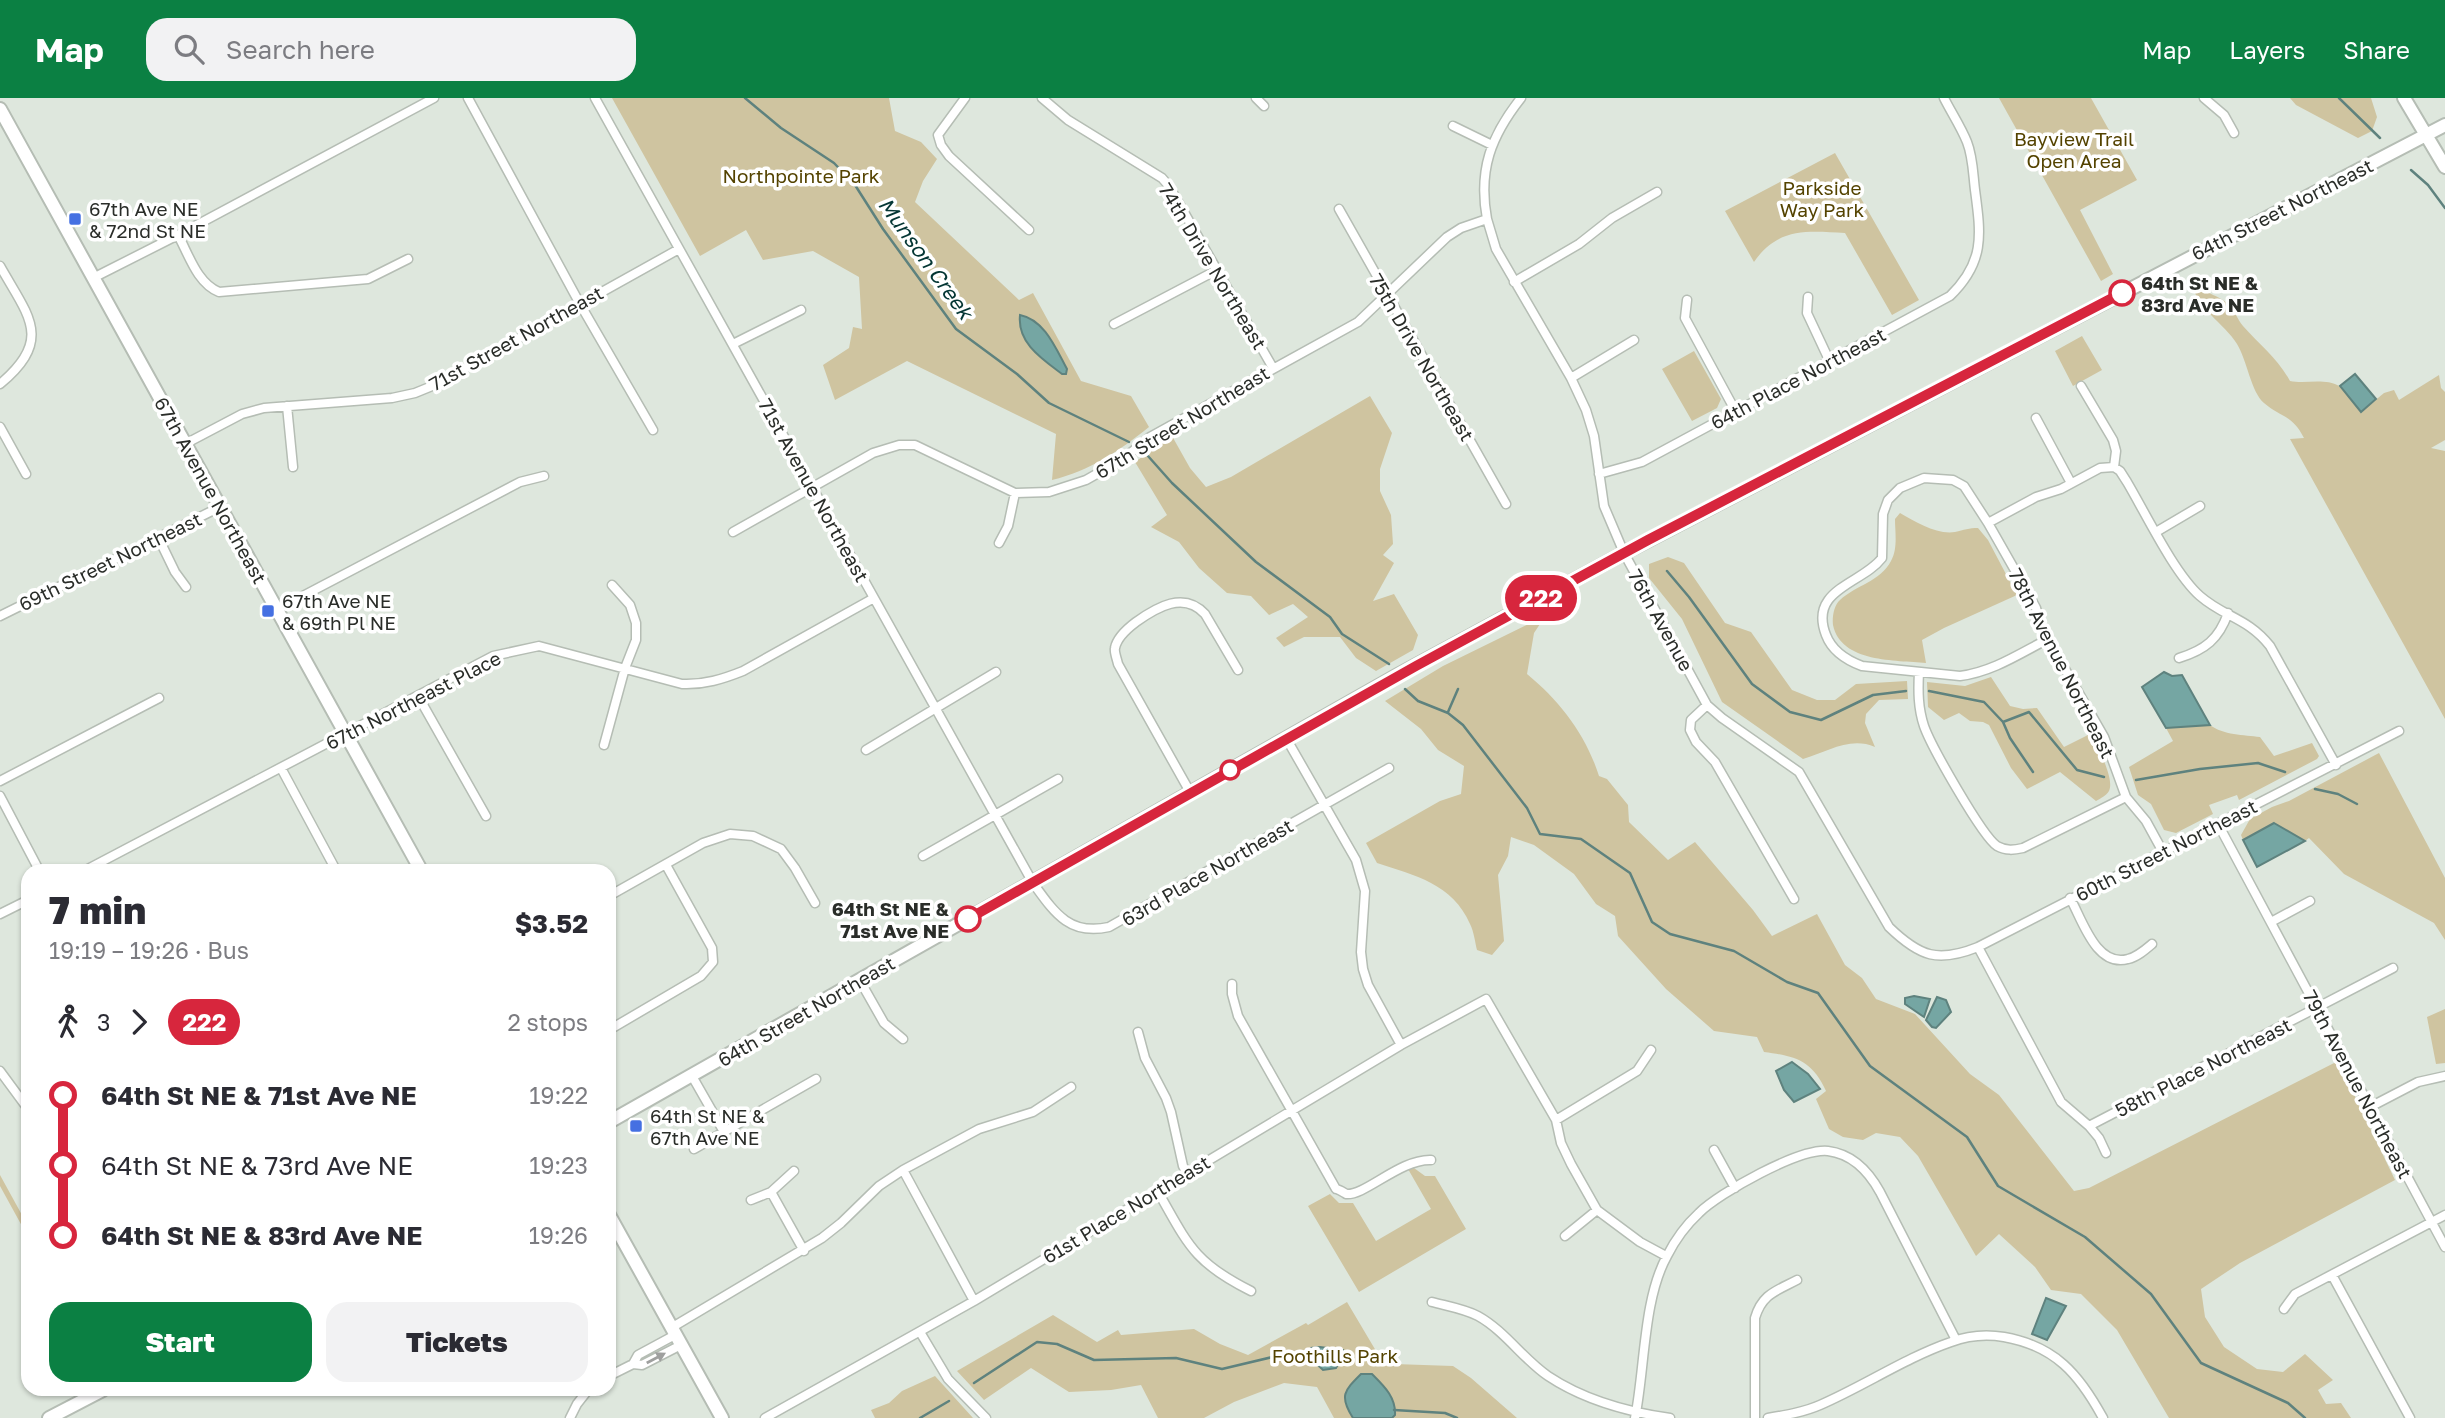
<!DOCTYPE html>
<meta charset="utf-8">
<style>
:root{--surface:#fff;--page:#f2f2f3;--text:#2b2b33;--muted:#7c7c81;--accent:#0b8043}
body{margin:0;font-family:"Golos Text",sans-serif;background:var(--page);color:var(--text);height:100vh;display:flex;flex-direction:column;font-size:26px;white-space:nowrap}
*{box-sizing:border-box;margin:0}
p{font-size:23px;color:var(--muted)}
.icon{flex:none;width:38px;height:38px;fill:none;stroke:currentColor;stroke-width:2;stroke-linecap:round;stroke-linejoin:round}
.map{position:relative;flex:1;overflow:hidden}
.details{position:absolute;left:21px;top:766px;width:595px;height:532px;display:flex;flex-direction:column;background:var(--surface);border-radius:21px;box-shadow:0 2px 5px #0004}
.details>*{flex:none}
.badge{padding:0 14px;border-radius:23px;font-size:24px;line-height:46px}
.map>.badge{position:absolute;translate:-50% -50%;box-shadow:0 0 0 4px #fff}
.legs{display:flex;align-items:center;gap:10px;height:77px;padding:0 28px;font-size:23px}
.legs p{margin-inline-start:auto}
.head{display:flex;align-items:center;justify-content:space-between;height:119px;padding:0 28px}
h1{font-size:38px;font-weight:800;line-height:52px}
.primary-button{display:flex;gap:14px;margin-top:auto;padding:14px 28px}
.primary-button a{flex:1;height:80px;border-radius:21px;background:var(--accent);color:#fff;font-size:28px;font-weight:800;line-height:80px;text-align:center}
.primary-button a+a{background:var(--page);color:var(--text)}
ul{padding:0 28px;list-style:none}
li{display:flex;align-items:center;gap:24px;height:70px;font-size:26px}
li i{display:grid;place-items:center;width:10px;height:100%;margin:0 9px;background:currentColor}
li i::after{content:'';width:18px;height:18px;margin:-9px;border:5px solid;border-radius:50%;background:var(--surface)}
li p{margin-inline-start:auto}
li:first-child i{background:linear-gradient(#0000 50%,currentColor 0)}
li:last-child i{background:linear-gradient(currentColor 50%,#0000 0)}
header{display:flex;align-items:center;gap:42px;box-sizing:border-box;height:98px;padding:0 35px;background:var(--accent);color:#fff}
header strong{font-size:33px}
nav{display:flex;gap:38px;margin-inline-start:auto;font-size:24px}
.search{width:490px;height:63px;background:var(--page);display:flex;align-items:center;gap:18px;box-sizing:border-box;padding:0 24px;border-radius:21px;color:var(--muted);font-size:26px}
.map>svg:first-child{display:block}
.green{fill:#cfc4a0}
.water{fill:#75a6a3;stroke:#5e827e;stroke-width:2}
.lines{fill:none;stroke-linecap:round;stroke-linejoin:round}
.stream{stroke:#5e827e;stroke-width:2.5}
.street-casing{stroke:#b5bdb4;stroke-width:11}
.secondary-casing{stroke:#b5bdb4;stroke-width:16}
.street{stroke:#fff;stroke-width:8}
.secondary{stroke:#fff;stroke-width:12}
.oneway{fill:#9fa09f}
.line-1-casing{stroke:#fff;stroke-width:16}
.line-1{stroke:#d7263d;stroke-width:10}
.poi-dot{fill:#4570e2;stroke:#fff;stroke-width:2.5}
.stop-1-dot{fill:#fff;stroke:#d7263d;stroke-width:3.5}
.labels{text-anchor:middle;dominant-baseline:central;stroke-width:7;stroke-linejoin:round;paint-order:stroke}
.park-label{font-size:19px;fill:#544300;stroke:#fff}
.poi-label{font-size:19px;fill:#2a2d29;stroke:#fff;text-anchor:start}
.street-label{font-size:19px;fill:#2a2d29;stroke:#fff}
.stop-label{font-size:19px;font-weight:bold;fill:#2a2d29;stroke:#fff;text-anchor:start}
.water-label{font-size:21px;font-style:italic;fill:#043634;stroke:#fff}
</style>
<header>
<strong>Map</strong>
<div class="search"><svg class="icon" aria-label="search" viewBox="0 0 24 24"><circle cx="10" cy="10" r="6"/><path d="M15 15l6 6"/></svg>Search here</div>
<nav><a>Map</a><a>Layers</a><a>Share</a></nav>
</header>
<div class="map">
<svg width="2445" height="1320" viewBox="0 0 2445 1320">
<rect width="100%" height="100%" fill="#dee7dd"/>
<path class="green" d="M612,0H889L895,33L921,44L937,61L923,83L915,104L1019,202L1033,195L1081,283L1131,298L1149,329C1119,353 1090,373 1052,382L1056,336L907,263L835,302L823,267L849,250L853,229L862,231L859,179L813,153L763,162L746,132L700,158Z
M1999,0H2091L2137,82L2080,112L2113,176L2101,183Z
M2290,0H2371L2377,19L2372,33L2358,40L2296,7Z
M1835,55L1919,202L1892,217L1845,135C1807,133 1778,129 1754,164L1725,113Z
M2193,186C2201,192 2222,200 2227,205C2234,210 2237,221 2243,228C2259,246 2278,261 2290,283C2305,286 2326,280 2339,288C2347,293 2355,306 2361,314L2384,295L2394,292L2399,302L2439,277L2441,290L2445,294V342L2431,350L2445,353V621L2290,341L2304,340C2292,316 2281,320 2264,305C2251,294 2247,262 2237,246C2225,226 2194,208 2193,186Z
M2082,238L2102,272L2073,288L2055,253Z
M1694,253L1721,301L1717,310L1692,323L1662,271Z
M1370,298L1392,335L1380,371V393L1391,417L1393,446L1383,457L1394,465L1373,503L1394,496L1418,537L1413,552L1376,573L1356,560L1340,539H1304L1284,549L1276,540L1308,519L1293,506L1269,517L1251,498L1227,495L1199,470L1179,444L1151,429L1167,417L1135,364L1172,338L1190,370L1206,389L1231,379Z
M1900,415C1916,424 1937,437 1955,434C1964,432 1969,430 1978,430L1988,442L2017,497L1944,530L1922,542L1926,565C1896,562 1841,565 1833,527C1832,519 1834,507 1840,502C1856,487 1880,484 1891,463C1898,450 1895,435 1895,421Z
M1668,459L1684,465L1725,525L1751,534L1792,592L1817,602H1835L1856,586L1907,583L1908,601L1879,602L1866,616L1865,625L1875,649C1850,638 1827,654 1803,661L1722,604L1682,521L1649,480V466Z
M1559,511L1561,517L1540,526L1534,535L1527,576C1560,603 1586,637 1599,678L1607,681L1628,707L1629,724L1668,762L1695,744L1753,812L1772,838L1817,816L1845,867L1862,880L1876,901L1915,916L1970,976L1999,997L2074,1093L2089,1090L2338,963L2395,1082L2240,1165L2201,1191L2205,1219L2224,1249L2257,1271L2283,1274L2305,1256L2333,1282L2318,1292L2326,1306L2341,1305L2351,1320H2169L2117,1232L2081,1196L2051,1192L2035,1169L1999,1136L1976,1158L1918,1058L1900,1039L1876,1035L1863,1042L1843,1039L1829,1031L1816,1001L1826,993C1812,962 1795,958 1764,954L1757,939L1714,933L1666,891L1618,838L1615,818L1596,806L1574,776L1534,747L1511,739L1508,758L1498,777L1504,843L1492,857L1477,852C1475,844 1474,834 1470,826C1453,786 1414,777 1377,765L1366,745L1440,703L1461,696L1464,668L1438,652L1421,631L1385,603L1443,568Z
M1991,579L2010,608L2023,611L2037,610L2064,649L2090,636C2097,647 2115,681 2109,693C2106,698 2101,700 2096,703L2060,674L2027,691L2011,670L1989,627L1983,624L1970,623L1959,615L1944,622L1928,609L1927,584L1965,588Z
M2210,627C2223,637 2244,637 2260,639L2274,658L2312,645L2319,658L2317,661L2239,702L2237,697L2209,707L2213,716L2176,735L2164,732L2151,706L2138,697L2129,669L2173,643L2166,630Z
M2379,655L2445,780V842L2434,825L2344,776L2309,740L2305,743L2274,726L2243,742L2241,737L2250,721L2272,709L2289,703Z
M2445,911V965L2436,966L2427,919Z
M1414,1070L1425,1078H1435L1466,1131L1359,1194L1308,1108L1330,1096L1339,1105H1353L1376,1143L1431,1111L1408,1071Z
M0,1077L28,1128V1139L0,1088Z
M1347,1204L1379,1258L1394,1266L1453,1268L1471,1280L1517,1320H1334L1317,1289L1284,1285L1234,1304L1204,1320H1158L1141,1287L1111,1292L1069,1294L1031,1270L984,1302L957,1273L1053,1217L1097,1244L1118,1232L1121,1237L1194,1231L1220,1246L1248,1257L1306,1225L1308,1227Z
M935,1278L973,1320H875L871,1312L889,1305L902,1293Z"/>
<path class="water" d="M1020,217C1045,222 1056,251 1067,271L1066,276H1062C1042,261 1017,245 1020,217Z
M2355,276L2376,301L2361,314L2340,288Z
M2164,574L2172,578L2182,577L2210,627L2166,630L2142,589Z
M2274,725L2305,743L2257,769L2243,742Z
M1914,898L1930,901L1924,919L1905,906V900Z
M1937,899L1946,902L1951,914L1936,930L1932,929L1926,922Z
M1792,964L1808,976L1820,991L1794,1004L1784,992L1776,973Z
M2046,1200L2066,1208L2047,1242L2032,1236Z
M1320,1249L1343,1252L1342,1259L1336,1270L1323,1272L1308,1258L1311,1250Z
M1361,1276H1372C1384,1288 1396,1299 1395,1317L1392,1320H1353C1339,1298 1344,1293 1361,1276Z"/>
<g class="lines">
<path class="stream" d="M745,0L781,30L834,65L855,87L883,131L956,231L1017,276L1049,305L1129,344
M2339,0L2380,40
M2411,72L2428,87L2445,110
M1148,358L1172,385L1256,464L1330,519L1342,536L1389,566
M1667,473L1689,499L1752,586L1790,614L1821,622L1873,597L1906,593
M1405,591L1418,603L1448,615L1463,627L1527,710L1540,736L1581,741L1630,775L1652,824L1670,836L1734,853L1787,884L1818,895L1870,968L1967,1039L1998,1088L2085,1139L2151,1196L2201,1265L2288,1305L2305,1320
M1929,593L1984,604L2003,624L2029,614L2077,672L2104,679
M1448,614L1458,591
M2003,624L2010,640L2033,674
M2136,682L2200,671L2258,665L2285,674
M2315,691L2338,696L2357,706
M974,1285L1037,1244L1057,1246L1094,1262L1176,1260L1222,1271L1285,1256
M1394,1312L1445,1315L1457,1320
M920,1320L949,1303"/>
<g class="street-casing">
<path id="street" d="M468,0L580,206L653,332
M595,0L1033,785C1054,814 1069,838 1109,829L1389,670
M965,0L938,37L941,47L949,58L1029,132
M1042,0L1068,22L1162,80L1169,88L1273,270
M1256,0L1264,8
M2204,0L2224,17L2234,35
M1453,28L1492,47
M1339,111L1506,406
M1487,121L1496,151L1571,280L1586,312L1594,338L1604,408L1624,455L1707,607L1722,620L1799,674L1889,829C1920,859 1938,865 1978,849L2399,633
M178,137C189,157 197,185 219,194L368,181L408,161
M0,168C28,218 54,241 0,286
M93,180L178,137L434,0
M1514,184L1579,146L1612,120L1657,94
M1808,199L1807,215L1830,264
M1687,202L1685,220L1736,314
M1114,226L1217,172
M733,246L801,212
M1571,280L1634,242
M2081,288L2113,342L2116,353L2114,369L2120,373L2127,384C2146,416 2174,475 2200,498C2224,519 2248,520 2270,548L2336,667
M287,308L293,369
M2036,320L2071,385
M0,329L26,376
M185,346L242,316L264,310L392,300L415,295L437,286L679,151
M1599,376L1642,364L1950,198C1985,164 1981,137 1975,92C1973,76 1973,59 1967,44C1961,29 1951,14 1944,0
M1988,425L2036,399L2061,391L2100,370L2114,369
M733,434L873,355L899,347H915L1015,395L1049,394L1086,382L1123,361L1150,339L1358,224L1447,139L1461,130L1487,121C1478,72 1491,38 1521,0
M2156,434L2200,408
M158,439L175,474L186,489
M999,445L1008,428L1015,395
M278,511L520,384L544,378
M0,518L220,409
M2048,541C2019,556 1992,574 1960,578L1862,568C1846,562 1832,553 1826,537C1808,491 1862,486 1882,460L1883,416L1888,402L1900,390L1924,380L1953,382L1964,388L1988,425L2029,497L2036,510L2042,531L2104,639L2126,699L2146,723L2163,754
M2179,560C2205,552 2219,541 2228,515
M1919,574C1918,593 1918,610 1924,628C1931,648 1982,738 1997,748C2006,753 2014,752 2023,750L2126,699
M418,598L486,718
M1707,607L1691,622L1690,632L1696,644L1715,664L1794,801
M1286,640L1356,762L1365,793L1361,854L1363,871L1368,887L1401,947
M604,647L625,570L636,542V525L630,507L612,487
M866,652L996,574
M281,670L337,774
M0,683L159,600
M1190,694L1118,566C1117,561 1114,554 1115,550C1117,539 1128,530 1136,524C1157,509 1184,493 1205,516L1238,572
M0,698L40,774
M2218,726L2445,1149
M923,758L1058,681
M82,774L493,558L539,548L682,586C704,587 723,581 743,573L874,500
M609,798L703,745L730,736L753,738L781,751L795,770L815,805
M2070,800C2082,821 2096,870 2128,861C2137,859 2145,852 2152,846
M0,816L28,802
M2271,824L2310,803
M1978,849L2061,1004L2089,1028L2099,1040L2106,1055
M859,881L884,925L903,941
M1232,886V896L1238,918L1336,1091C1338,1091 1345,1095 1346,1096C1365,1098 1400,1061 1431,1062
M609,932L701,878L713,864L712,850L666,767
M1138,934L1145,960L1166,1000L1171,1014L1183,1068L1187,1075
M0,973L28,1011
M692,978L724,1034
M2370,1009L2418,984L2445,978
M1556,1022L1637,973L1651,952
M2089,1028L2393,870
M694,1051L816,981
M1714,1052L1735,1090
M903,1072L974,1203
M1157,1092C1188,1146 1193,1164 1251,1193
M771,1094L804,1153
M751,1102L771,1094L794,1073
M1565,1138L1597,1112
M2332,1177L2410,1320
M1432,1204C1447,1208 1465,1211 1478,1218C1505,1233 1523,1261 1548,1278C1584,1302 1628,1314 1670,1320
M2284,1211L2295,1196L2445,1117
M671,1230L822,1140L841,1125L879,1088L903,1072L979,1031L1033,1014L1071,989
M920,1234L948,1281L986,1320
M675,1237L638,1257L633,1266L642,1267L681,1247
M609,1278L633,1266
M570,1320L577,1306L588,1292
M765,1320L974,1203L1401,947L1486,901L1556,1022L1561,1045L1571,1066L1597,1112L1640,1144L1666,1158
M1635,1320C1645,1271 1643,1201 1667,1158C1675,1142 1686,1127 1699,1115C1719,1095 1799,1050 1828,1053C1852,1056 1869,1074 1880,1094L1956,1242
M1755,1320V1220C1762,1196 1776,1193 1797,1182
M1768,1320C1786,1317 1804,1314 1820,1307C1864,1288 1905,1260 1951,1244C1967,1238 1986,1236 2004,1239C2055,1248 2079,1276 2103,1320"/>
</g>
<g class="secondary-casing">
<path id="secondary" d="M2404,0L2445,69
M0,11L422,774
M609,1024L1398,577L1624,455L2445,27
M609,1117L722,1320
M49,1320L103,1292"/>
</g>
<use href="#street" class="street"/>
<use href="#secondary" class="secondary"/>
</g>
<defs><path id="oneway-solid" d="M-6-.8H1V-3.2L6.5 0L1 3.2V.8H-6Z" transform="scale(1.75)"/></defs>
<use class="oneway" href="#oneway-solid" transform="translate(656 1260) rotate(-28)"/>
<g class="lines">
<g class="line-1-casing">
<path id="line-1" d="M968,821L1416,568L1648,442L2122,195"/>
</g>
<use href="#line-1" class="line-1"/>
</g>
<g class="poi-dot">
<rect x="68" y="114" width="14" height="14" rx="3.5"/>
<rect x="261" y="506" width="14" height="14" rx="3.5"/>
<rect x="629" y="1021" width="14" height="14" rx="3.5"/>
</g>
<g class="stop-1-dot">
<circle cx="2122" cy="195" r="12"/>
<circle cx="1230" cy="672" r="9"/>
<circle cx="968" cy="821" r="12"/>
</g>
<g class="labels">
<g class="park-label">
<text x="2074" y="40">Bayview Trail<tspan x="2074" dy="22">Open Area</tspan></text>
<text x="801" y="77">Northpointe Park</text>
<text x="1822" y="89">Parkside<tspan x="1822" dy="22">Way Park</tspan></text>
<text x="1335" y="1257">Foothills Park</text>
</g>
<g class="poi-label">
<text x="89" y="110">67th Ave NE<tspan x="89" dy="22">&amp; 72nd St NE</tspan></text>
<text x="282" y="502">67th Ave NE<tspan x="282" dy="22">&amp; 69th Pl NE</tspan></text>
<text x="650" y="1017">64th St NE &amp;<tspan x="650" dy="22">67th Ave NE</tspan></text>
</g>
<g class="street-label">
<text transform="translate(2282 111) rotate(-27)">64th Street Northeast</text>
<text transform="translate(1213 168) rotate(59)">74th Drive Northeast</text>
<text transform="translate(516 240) rotate(-29)">71st Street Northeast</text>
<text transform="translate(1422 259) rotate(60)">75th Drive Northeast</text>
<text transform="translate(1798 280) rotate(-28)">64th Place Northeast</text>
<text transform="translate(1182 324) rotate(-31)">67th Street Northeast</text>
<text transform="translate(211 392) rotate(61)">67th Avenue Northeast</text>
<text transform="translate(814 392) rotate(61)">71st Avenue Northeast</text>
<text transform="translate(110 463) rotate(-26)">69th Street Northeast</text>
<text transform="translate(1661 522) rotate(61)">76th Avenue</text>
<text transform="translate(2062 565) rotate(63)">78th Avenue Northeast</text>
<text transform="translate(413 602) rotate(-27)">67th Northeast Place</text>
<text transform="translate(2166 752) rotate(-27)">60th Street Northeast</text>
<text transform="translate(1207 774) rotate(-30)">63rd Place Northeast</text>
<text transform="translate(806 913) rotate(-30)">64th Street Northeast</text>
<text transform="translate(2203 969) rotate(-27)">58th Place Northeast</text>
<text transform="translate(2358 986) rotate(62)">79th Avenue Northeast</text>
<text transform="translate(1126 1111) rotate(-31)">61st Place Northeast</text>
</g>
<g class="stop-label">
<text x="2141" y="184">64th St NE &amp;<tspan x="2141" dy="22">83rd Ave NE</tspan></text>
<text x="949" y="810" text-anchor="end">64th St NE &amp;<tspan x="949" dy="22">71st Ave NE</tspan></text>
</g>
<g class="water-label">
<text transform="translate(926 160) rotate(54)">Munson Creek</text>
</g>
</g>
</svg>
<b class="badge" style="left:1541px;top:500px;background:#d7263d;color:#fff">222</b>
<section class="details">
<div class="head"><div><h1>7 min</h1><p>19:19 – 19:26 · Bus</p></div><b>$3.52</b></div>
<div class="legs"><svg class="icon" aria-label="walk" viewBox="0 0 24 24"><circle cx="13" cy="4" r="2"/><path d="M13 8l-2 6 4 7M11 14l-3 7M7 12l3-4h3l4 4"/></svg>3<svg class="icon" aria-label="forward" viewBox="0 0 24 24"><path d="M9 5l7 7-7 7"/></svg><b class="badge" style="background:#d7263d;color:#fff">222</b><p>2 stops</p></div>
<ul>
<li><i style="color:#d7263d"></i><b>64th St NE &amp; 71st Ave NE</b><p>19:22</p></li>
<li><i style="color:#d7263d"></i><span>64th St NE &amp; 73rd Ave NE</span><p>19:23</p></li>
<li><i style="color:#d7263d"></i><b>64th St NE &amp; 83rd Ave NE</b><p>19:26</p></li>
</ul>
<div class="primary-button"><a>Start</a><a>Tickets</a></div>
</section>
</div>
